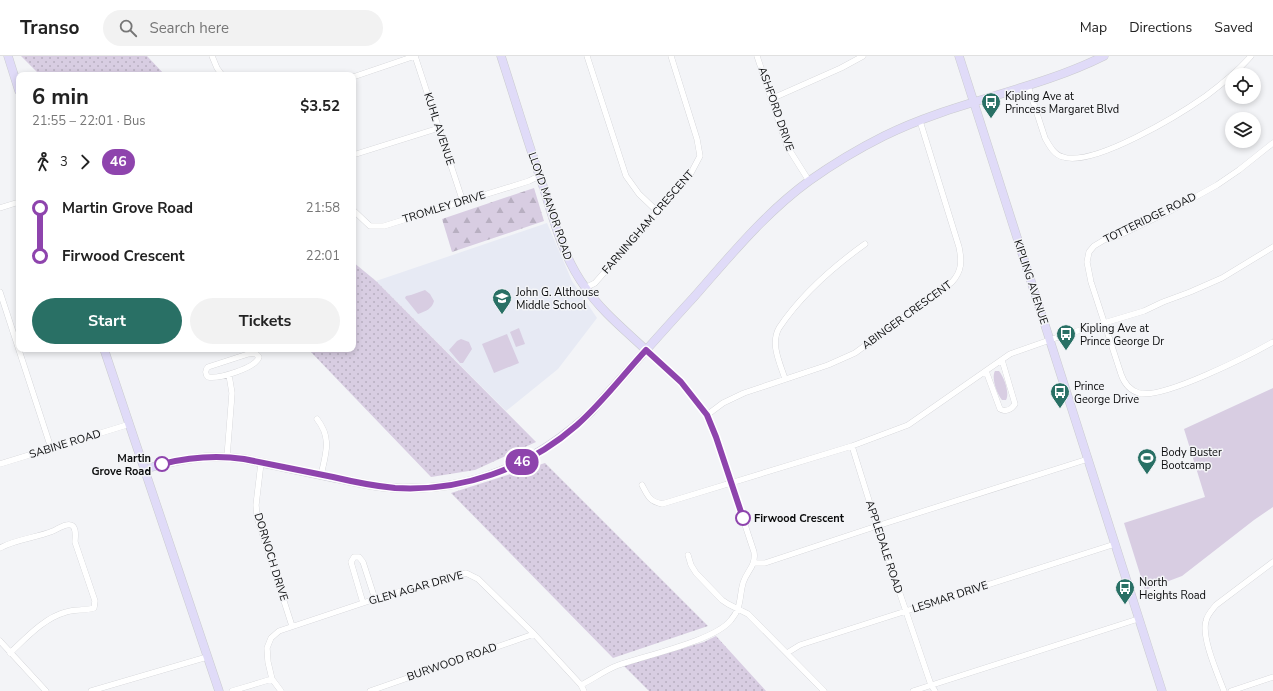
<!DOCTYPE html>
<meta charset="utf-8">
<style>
:root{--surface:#fff;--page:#f2f2f2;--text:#222;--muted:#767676;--line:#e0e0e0;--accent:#297065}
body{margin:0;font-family:"Nunito Sans",sans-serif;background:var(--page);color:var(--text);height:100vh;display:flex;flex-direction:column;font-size:15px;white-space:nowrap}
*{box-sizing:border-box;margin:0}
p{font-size:13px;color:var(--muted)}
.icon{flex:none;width:22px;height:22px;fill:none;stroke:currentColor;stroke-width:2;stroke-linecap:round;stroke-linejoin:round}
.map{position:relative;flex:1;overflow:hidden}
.panel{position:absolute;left:16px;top:16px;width:340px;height:280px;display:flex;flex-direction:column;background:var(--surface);border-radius:8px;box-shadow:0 2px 6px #0003}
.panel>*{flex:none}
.badge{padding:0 8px;border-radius:13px;font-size:14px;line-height:26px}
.buttons{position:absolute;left:1225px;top:12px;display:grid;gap:8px}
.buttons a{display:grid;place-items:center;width:36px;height:36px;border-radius:50%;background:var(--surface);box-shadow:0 2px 6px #0003;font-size:20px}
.map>.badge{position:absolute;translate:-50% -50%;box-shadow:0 0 0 2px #fff}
.legs{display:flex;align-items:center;gap:6px;height:44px;padding:0 16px;font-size:13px}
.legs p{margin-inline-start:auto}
.summary{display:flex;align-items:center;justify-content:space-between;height:68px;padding:0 16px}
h1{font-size:22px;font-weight:700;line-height:30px}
.button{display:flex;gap:8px;margin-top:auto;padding:8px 16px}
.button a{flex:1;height:46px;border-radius:24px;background:var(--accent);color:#fff;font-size:16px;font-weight:700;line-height:46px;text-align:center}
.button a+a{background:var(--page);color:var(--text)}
ul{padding:0 16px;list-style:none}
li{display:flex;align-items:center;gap:14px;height:48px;font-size:15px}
li i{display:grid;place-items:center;width:6px;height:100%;margin:0 5px;background:currentColor}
li i::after{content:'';width:10px;height:10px;margin:-5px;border:3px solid;border-radius:50%;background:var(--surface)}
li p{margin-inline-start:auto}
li:first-child i{background:linear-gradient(#0000 50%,currentColor 0)}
li:last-child i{background:linear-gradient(currentColor 50%,#0000 0)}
header{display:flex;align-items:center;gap:24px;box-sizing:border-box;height:56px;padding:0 20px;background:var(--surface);border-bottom:1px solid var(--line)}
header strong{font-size:19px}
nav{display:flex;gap:22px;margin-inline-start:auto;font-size:14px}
.search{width:280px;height:36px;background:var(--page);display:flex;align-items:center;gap:10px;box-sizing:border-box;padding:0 14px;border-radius:22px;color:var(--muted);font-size:15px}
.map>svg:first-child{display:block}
.built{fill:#e7eaf4}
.grass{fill:url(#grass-dots)}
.forest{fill:url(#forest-firs)}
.park{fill:#d8cde2}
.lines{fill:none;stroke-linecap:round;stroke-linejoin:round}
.street-casing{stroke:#cacbcf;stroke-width:6}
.secondary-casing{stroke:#cacbcf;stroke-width:9}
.street{stroke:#fff;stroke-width:5.5}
.secondary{stroke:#e0dbf8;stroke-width:8}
.line-1-casing{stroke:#fff;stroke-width:9}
.line-1{stroke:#8e44ad;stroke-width:6}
.stop-1-dot{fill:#fff;stroke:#8e44ad;stroke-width:2}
.labels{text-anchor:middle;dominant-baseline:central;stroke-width:3;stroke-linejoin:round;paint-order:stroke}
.poi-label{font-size:11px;fill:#0b0c0d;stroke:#f3f4f7;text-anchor:start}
.street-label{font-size:11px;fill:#0b0c0d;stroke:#f3f4f7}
.stop-label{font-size:11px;font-weight:bold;fill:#0b0c0d;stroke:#f3f4f7;text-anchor:end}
</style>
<header>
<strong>Transo</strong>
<div class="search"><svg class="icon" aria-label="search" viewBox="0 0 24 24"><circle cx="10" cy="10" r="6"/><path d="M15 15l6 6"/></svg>Search here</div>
<nav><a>Map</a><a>Directions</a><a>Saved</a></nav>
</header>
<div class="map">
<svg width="1273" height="635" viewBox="0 0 1273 635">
<defs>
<pattern id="grass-dots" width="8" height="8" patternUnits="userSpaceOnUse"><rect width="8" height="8" fill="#d8cde2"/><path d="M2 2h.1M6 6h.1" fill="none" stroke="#b8afc1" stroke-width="1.8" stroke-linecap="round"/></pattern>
<pattern id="forest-firs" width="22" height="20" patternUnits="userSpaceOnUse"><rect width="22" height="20" fill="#d8cde2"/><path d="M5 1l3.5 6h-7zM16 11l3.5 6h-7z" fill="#b8afc1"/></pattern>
</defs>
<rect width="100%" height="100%" fill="#f3f4f7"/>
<path class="built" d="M547,167L572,225L597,262L558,313L506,355L376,225Z"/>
<path class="grass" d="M21,0H147L165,19H40Z
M353,206L376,225L536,386L475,414L431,421L308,293H353Z
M545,407L708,570L613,602L451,437Z
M716,580L766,635H649L624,610L704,586Z"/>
<path class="forest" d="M534,132L544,165L452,196L442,163Z"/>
<path class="park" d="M425,234L430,238L434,245C432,253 426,255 418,258L405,242L406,240L411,239Z
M519,272L525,288L516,291L510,276Z
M507,278L519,307L494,317L482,288Z
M461,283L469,286L472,293L463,307H460L449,294L457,285Z
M995,315H999C1004,321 1010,337 1006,344H1002C997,338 991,322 995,315Z
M1273,332V451L1254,464L1182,520L1145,534L1124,467L1205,441L1184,373Z"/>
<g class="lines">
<g class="street-casing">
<path id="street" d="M212,0L217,12L222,19
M415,0L463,146
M587,0L626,120L639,138L658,156
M757,0L787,90L809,125
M353,21L415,0
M1028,30L1045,82C1049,89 1054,99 1063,101C1094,111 1179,59 1206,40C1222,28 1238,15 1251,0
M771,43L841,12L863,0
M1273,87L1239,114L1217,129L1172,154L1120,179L1104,184L1094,190L1089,196L1087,206L1091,226L1121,318C1124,327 1129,334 1139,337C1162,344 1250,299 1273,286
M353,99L439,72
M0,152L19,146
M353,154L370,170H384L529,125L539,120
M585,232L595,227L691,117L700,100L697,83L671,0
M0,236L51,392
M255,297L259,301C256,312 219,323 208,321C205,318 205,314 208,311L248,298Z
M986,315L1000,353C1005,356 1011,354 1015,348L1002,304
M785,323C780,307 770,288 779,272C801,239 833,211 865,188
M707,359L723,347L744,337L828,309L855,297L952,226C962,215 962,205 959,191L920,65
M317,363C332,382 326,397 321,419
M852,390L877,470L931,629L935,635
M227,401L232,337L229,319
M261,407L256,449L257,461L292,570
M0,408L130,368
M642,429C648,440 649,445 662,448L852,390L908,369L1010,298L1064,279L1144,255L1163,246L1190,236L1222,222L1273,191
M0,492C16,483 36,482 53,475C58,473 65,467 71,469C77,471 75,481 75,486L95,545L94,552C84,555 75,553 66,556C44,562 27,581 10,597
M688,499L691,509L696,517L722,544L728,548L748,558L824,635
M754,507H765L877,470L1088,403
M363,547L351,506L354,501H359L363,506L375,543
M0,585L46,635
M787,597L800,589L1115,488
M581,629C593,623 604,615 616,610C643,600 715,585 731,564C742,551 739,541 743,527C747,514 756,511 754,496L716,381L707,359L681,326L646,294
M91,635L207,601
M232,635L272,623
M281,635L272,623L268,606L267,592L271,582L279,575L375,543L455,519L466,517L478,523L534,578L581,629L584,635
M370,635L534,578
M913,635L1138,563
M1224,635C1218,619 1201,581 1206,565C1207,559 1212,554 1216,549L1273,506
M1231,635L1273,621"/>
</g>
<g class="secondary-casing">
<path id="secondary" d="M8,0L19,35
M501,0C515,43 528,87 543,130C554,165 563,201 585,231C601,255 625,274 646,294
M959,0L1162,635
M104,293L219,635
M145,413C180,403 208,398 244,403C273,409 301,415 330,421C352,425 374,431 396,432C472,436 536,407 591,356C625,318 659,279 694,241C730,200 765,157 809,125C833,108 858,93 884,80C954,45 1034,35 1104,0"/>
</g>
<use href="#street" class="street"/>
<use href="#secondary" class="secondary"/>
</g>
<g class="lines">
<g class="line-1-casing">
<path id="line-1" d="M162,408C190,401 216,399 244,403C274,409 303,415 333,421C354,426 374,430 395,432C461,436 527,413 577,369C602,347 623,319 646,294L681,326L707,359L716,381L743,462"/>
</g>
<use href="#line-1" class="line-1"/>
</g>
<defs>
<g id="bus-pin" transform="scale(1)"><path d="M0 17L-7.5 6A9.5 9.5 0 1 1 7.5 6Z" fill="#297065" stroke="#f3f4f7"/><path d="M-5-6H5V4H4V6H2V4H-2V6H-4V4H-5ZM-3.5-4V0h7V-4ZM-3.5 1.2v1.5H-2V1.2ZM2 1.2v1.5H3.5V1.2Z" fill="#fff"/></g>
<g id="school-pin" transform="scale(1)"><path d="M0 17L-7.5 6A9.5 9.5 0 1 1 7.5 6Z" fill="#297065" stroke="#f3f4f7"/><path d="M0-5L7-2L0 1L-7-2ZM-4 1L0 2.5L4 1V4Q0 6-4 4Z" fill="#fff"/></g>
<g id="stadium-pin" transform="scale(1)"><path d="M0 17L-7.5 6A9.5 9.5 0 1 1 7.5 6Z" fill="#297065" stroke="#f3f4f7"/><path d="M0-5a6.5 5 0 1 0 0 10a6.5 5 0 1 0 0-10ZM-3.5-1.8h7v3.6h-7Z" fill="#fff"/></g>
</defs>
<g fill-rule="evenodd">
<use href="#bus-pin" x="991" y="46"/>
<use href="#school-pin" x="502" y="242"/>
<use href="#bus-pin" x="1066" y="278"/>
<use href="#bus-pin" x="1060" y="336"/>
<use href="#stadium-pin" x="1147" y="402"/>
<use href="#bus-pin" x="1125" y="532"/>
</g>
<g class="stop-1-dot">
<circle cx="162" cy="408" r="7"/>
<circle cx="743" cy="462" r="7"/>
</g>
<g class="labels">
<g class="poi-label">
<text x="1005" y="40">Kipling Ave at<tspan x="1005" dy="13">Princess Margaret Blvd</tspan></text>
<text x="516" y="236">John G. Althouse<tspan x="516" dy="13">Middle School</tspan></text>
<text x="1080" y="272">Kipling Ave at<tspan x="1080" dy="13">Prince George Dr</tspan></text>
<text x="1074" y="330">Prince<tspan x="1074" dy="13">George Drive</tspan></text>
<text x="1161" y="396">Body Buster<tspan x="1161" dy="13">Bootcamp</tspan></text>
<text x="1139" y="526">North<tspan x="1139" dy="13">Heights Road</tspan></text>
</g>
<g class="street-label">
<text transform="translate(776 53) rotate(71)">ASHFORD DRIVE</text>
<text transform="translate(439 73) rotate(72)">KUHL AVENUE</text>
<text transform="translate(550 150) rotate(71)">LLOYD MANOR ROAD</text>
<text transform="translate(444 151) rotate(-17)">TROMLEY DRIVE</text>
<text transform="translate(1150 162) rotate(-26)">TOTTERIDGE ROAD</text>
<text transform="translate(648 166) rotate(-49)">FARNINGHAM CRESCENT</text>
<text transform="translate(1031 226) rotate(72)">KIPLING AVENUE</text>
<text transform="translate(907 259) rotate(-36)">ABINGER CRESCENT</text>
<text transform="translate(65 388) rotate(-17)">SABINE ROAD</text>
<text transform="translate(884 491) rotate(72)">APPLEDALE ROAD</text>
<text transform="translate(271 501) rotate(73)">DORNOCH DRIVE</text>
<text transform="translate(416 532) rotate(-16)">GLEN AGAR DRIVE</text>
<text transform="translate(950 541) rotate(-18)">LESMAR DRIVE</text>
<text transform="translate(452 606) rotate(-19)">BURWOOD ROAD</text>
</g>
<g class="stop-label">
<text x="151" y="402">Martin<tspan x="151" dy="13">Grove Road</tspan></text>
<text x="754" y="462" text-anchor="start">Firwood Crescent</text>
</g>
</g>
</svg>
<div class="buttons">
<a><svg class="icon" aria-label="locate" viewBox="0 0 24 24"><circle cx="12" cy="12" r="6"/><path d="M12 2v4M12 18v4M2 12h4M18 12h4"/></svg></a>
<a><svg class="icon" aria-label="layers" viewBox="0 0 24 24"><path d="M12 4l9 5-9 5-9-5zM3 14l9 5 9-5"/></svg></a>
</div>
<b class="badge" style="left:522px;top:406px;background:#8e44ad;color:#fff">46</b>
<section class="panel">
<div class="summary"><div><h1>6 min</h1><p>21:55 – 22:01 · Bus</p></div><b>$3.52</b></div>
<div class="legs"><svg class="icon" aria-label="walk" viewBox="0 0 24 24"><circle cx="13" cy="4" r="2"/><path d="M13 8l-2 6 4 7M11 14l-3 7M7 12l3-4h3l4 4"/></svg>3<svg class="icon" aria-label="forward" viewBox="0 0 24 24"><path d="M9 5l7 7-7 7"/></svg><b class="badge" style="background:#8e44ad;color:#fff">46</b></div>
<ul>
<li><i style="color:#8e44ad"></i><b>Martin Grove Road</b><p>21:58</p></li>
<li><i style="color:#8e44ad"></i><b>Firwood Crescent</b><p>22:01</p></li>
</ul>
<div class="button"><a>Start</a><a>Tickets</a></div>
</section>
</div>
